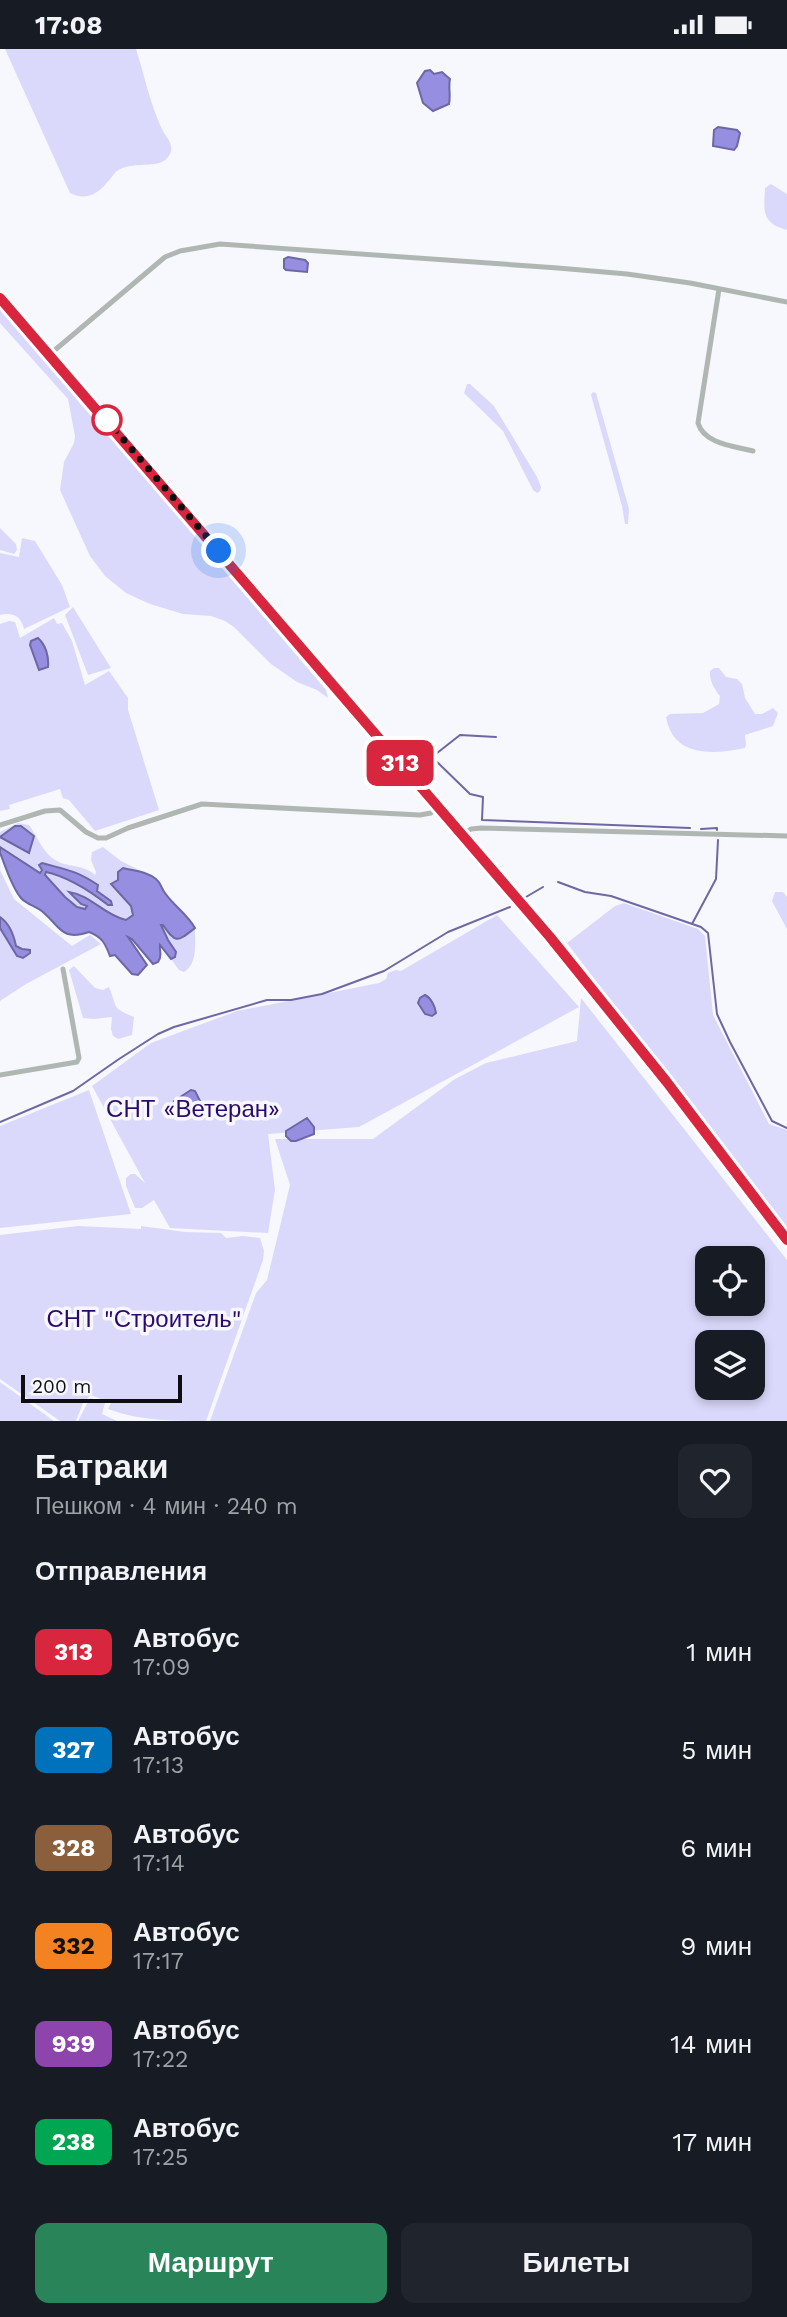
<!DOCTYPE html>
<html lang="ru">
<meta charset="utf-8">
<style>
:root{--surface:#171b24;--page:#20242c;--text:#f1f3f6;--muted:#9ea1a6;--accent:#2a8459}
body{margin:0;font-family:"Work Sans",sans-serif;background:var(--page);color:var(--text);height:100vh;display:flex;flex-direction:column;font-size:26px;white-space:nowrap}
*{box-sizing:border-box;margin:0}
p{font-size:23px;color:var(--muted)}
.icon{flex:none;width:38px;height:38px;fill:none;stroke:currentColor;stroke-width:2;stroke-linecap:round;stroke-linejoin:round}
.map{position:relative;height:1372px;overflow:hidden}
.drawer{display:flex;flex-direction:column;background:var(--surface);flex:1}
.drawer>*{flex:none}
.badge{padding:0 14px;border-radius:10px;font-size:24px;line-height:46px}
.controls{position:absolute;left:695px;top:1197px;display:grid;gap:14px}
.controls a{display:grid;place-items:center;width:70px;height:70px;border-radius:14px;background:var(--surface);box-shadow:0 4px 10px #0003;font-size:35px}
.scale{position:absolute;left:21px;bottom:18px;width:161px;box-sizing:border-box;padding-left:7px;border:4px solid #0d0d12;border-top:0;font-size:19px;line-height:24px;white-space:nowrap;color:#0d0d12;-webkit-text-stroke:5px #f7f7fe;paint-order:stroke}
.you{position:absolute;width:35px;height:35px;margin:-18px;border:5px solid #fff;border-radius:50%;background:#1a73e8;box-shadow:0 0 0 10px #1a73e833}
.map>.badge{position:absolute;translate:-50% -50%;box-shadow:0 0 0 4px #fff}
h2{padding:0 35px;font-size:26px;line-height:63px}
.round{display:grid;place-items:center;flex:none;width:74px;height:74px;border-radius:14px;background:var(--page)}
.head{display:flex;align-items:center;justify-content:space-between;height:119px;padding:0 35px}
h1{font-size:33px;font-weight:800;line-height:52px}
.action{display:flex;gap:14px;margin-top:auto;padding:14px 35px}
.action a{flex:1;height:80px;border-radius:14px;background:var(--accent);color:#fff;font-size:28px;font-weight:800;line-height:80px;text-align:center}
.action a+a{background:var(--page);color:var(--text)}
ul{padding:0;list-style:none}
li{display:flex;align-items:center;gap:21px;height:98px;padding:0 35px}
li div{flex:1}
li b{display:block;font-size:26px}
li em{font-style:normal}
li .badge{min-width:77px;font-weight:700;text-align:center}
.status{display:flex;justify-content:space-between;align-items:center;height:49px;padding:0 35px;background:var(--surface);direction:ltr}
.status svg{height:19px;fill:currentColor}
.map>svg:first-child{display:block}
.green{fill:#dad9fb;fill-rule:evenodd}
.water{fill:#968ee1;stroke:#6d67a3;stroke-width:2}
.lines{fill:none;stroke-linecap:round;stroke-linejoin:round}
.stream{stroke:#6d67a3;stroke-width:2}
.minor{stroke:#b0b7b3;stroke-width:5}
.primary{stroke:#748179;stroke-width:9}
.line-casing{stroke:#fff;stroke-width:16}
.line{stroke:#d7263d;stroke-width:10}
.walk{stroke:#0d0d12;stroke-width:7;stroke-dasharray:0 12.6}
.stop-dot{fill:#fff;stroke:#d7263d;stroke-width:3.5}
.labels{text-anchor:middle;dominant-baseline:central;stroke-width:7;stroke-linejoin:round;paint-order:stroke}
.park-label{font-size:24px;fill:#2b0a6e;stroke:#f7f7fe}
</style>
<div class="status"><b>17:08</b><svg viewBox="0 0 49 12"><path d="M0 12V9h3v3zM5 12V6h3v6zM10 12V3h3v9zM15 12V0h3v12zM26 1h20v11H26zM47 4h2v5h-2z"/></svg></div>
<div class="map">
<svg width="787" height="1372" viewBox="0 0 787 1372">
<rect width="100%" height="100%" fill="#f7f7fe"/>
<path class="green" d="M5,0H136C144,25 150,54 161,78C164,86 173,93 171,102C169,110 162,114 155,115C142,117 123,114 114,125C102,141 90,154 70,144Z
M771,135L787,145V181C761,174 764,162 765,139Z
M0,257L326,641L328,649L317,641L297,633L271,615L234,578L225,572L211,567L183,565L150,555L126,544L105,527L90,507L60,441L64,413L74,394L75,387L68,350L0,274Z
M467,335H470L494,357L537,428L541,438L540,442L537,444L533,441L503,382L464,344Z
M593,343L596,344L629,460L628,475H625L622,457L591,346Z
M0,479L16,495L17,501L14,505L0,501Z
M22,489L35,492L62,536L70,558L24,580C21,567 13,563 0,566V504L19,508Z
M73,558L111,619L88,626L65,566Z
M54,569L57,575L62,574L72,592L85,636L109,622L128,649V661L159,761L95,782L69,751L63,749L60,740L9,756L10,760L0,762V575L9,572L15,573L20,589Z
M714,619H719L726,628L737,630L742,635L745,649L755,665H762L773,659L778,664L773,677L745,686L746,696L745,699C712,706 673,708 666,668L670,665L703,664L719,655L720,647C714,640 709,631 710,622Z
M18,774L29,776C38,788 43,805 57,812C70,819 83,815 95,826L96,823L91,811L92,803L103,798L121,812L143,823L127,820L118,831L111,834L131,857L133,866L126,871L112,868L103,860L74,849L88,857L85,860L77,858L65,848L45,827L46,822L81,837L107,856L97,842L98,836C75,821 67,821 42,814L40,824L0,798V783Z
M0,821L14,850L72,897L90,886L101,895L26,935L0,952Z
M775,843H783L787,848V880L772,852Z
M624,854L698,880L705,887L713,966L769,1075L787,1081V1182L567,894L615,857Z
M497,866L579,958L359,1078L268,1085L275,1141L268,1184L170,1179L154,1151L142,1159H135L126,1137V1129L131,1125H135L145,1134L92,1037L151,994L237,962L379,934L386,930L388,924L396,921L401,922Z
M163,875L171,888L181,890L195,879C195,894 198,915 184,923L179,921L171,910L175,908L176,903L160,876Z
M74,917L95,939L103,941L109,938C118,959 110,958 134,968L132,986L118,990L113,987L111,980L112,968L94,970L83,969L69,921Z
M581,949L787,1211V1372H210L256,1244L267,1231L290,1136L275,1090H373L455,1030L486,1014L577,992ZM707,1209H752V1255H707ZM707,1293H752V1339H707Z
M89,1041L131,1165L0,1179V1077Z
M78,1177L141,1180V1177L185,1183L221,1184L226,1189L243,1187L260,1189L264,1202L263,1211L206,1372C173,1372 140,1372 108,1360L111,1354L91,1346L83,1354L76,1372H60L0,1330V1186Z
M0,1333L54,1372H0Z
M90,1349L105,1354L102,1365L117,1372H78Z"/>
<path class="water" d="M430,21L434,25L442,23L450,30C448,38 451,46 449,55L433,62L423,54L417,34L425,22Z
M718,78L737,81L740,84L737,97L734,101L713,97L714,81Z
M288,208L305,211L308,214L307,223L286,221L284,219V210Z
M38,589C46,596 49,608 48,618L39,621L30,596L31,592Z
M15,777H21L34,787L29,804L0,788Z
M0,798L40,824L42,821L39,816L42,814C67,821 75,821 98,836L97,842L111,852L112,856H108C90,842 69,828 46,823L45,826L65,848L77,858L85,860L87,857L81,855L69,843C91,846 104,866 126,871L133,866L131,857L111,835L118,831V823L123,819C134,822 146,822 156,830C161,834 161,839 165,844C174,857 187,865 195,879C177,893 176,895 163,876H161L168,891L176,903L175,908L171,910L160,896C159,903 163,906 158,913L153,915L132,890L128,888L147,916L138,926L132,925L115,906L110,907C105,894 102,888 89,883C62,892 61,879 44,864C37,857 27,856 21,849C11,837 6,818 0,804Z
M0,868C9,874 14,887 16,897L22,900L30,901V904L23,909L17,907L0,879Z
M425,946C431,949 435,957 436,964L432,967L425,965L418,954L420,949Z
M191,1041L195,1042L201,1054L182,1067L174,1052Z
M307,1069L314,1078V1085L296,1092H291L286,1087V1082Z"/>
<g class="lines">
<path class="stream" d="M496,688L460,686L432,708L470,745L483,748L482,771L690,779
M701,780L717,779V781
M558,833L585,843L611,847L701,878L708,884L717,965L730,993L772,1072L787,1079
M526,848L543,838
M692,875L716,830L718,791
M0,1073L73,1042L119,1010L158,985L174,978L267,951H291L322,945L384,922L448,883L510,858"/>
<path class="minor" d="M719,240L698,374C704,395 734,397 753,402
M49,306L165,208L180,202L220,195L558,219L627,225L690,234L787,253
M0,776L45,762L60,761L86,783L98,789H106L128,779L202,755L420,766L431,764L438,759
M462,786L471,780L481,779L787,787
M0,1026L77,1013L79,1009L63,920"/>
<path class="primary" d="M0,249L549,888L666,1032L787,1191"/>
</g>
<g class="lines">
<g class="line-casing">
<path id="line" d="M0,249L550,888L666,1032L787,1191"/>
</g>
<use href="#line" class="line"/>
<path class="walk" d="M107,371L99,362L219,502"/>
</g>
<circle class="stop-dot" cx="107" cy="371" r="14"/>
<g class="labels">
<g class="park-label">
<text x="193" y="1060">СНТ «Ветеран»</text>
<text x="144" y="1270">СНТ "Строитель"</text>
</g>
</g>
</svg>
<div class="controls">
<a><svg class="icon" aria-label="locate" viewBox="0 0 24 24"><circle cx="12" cy="12" r="6"/><path d="M12 2v4M12 18v4M2 12h4M18 12h4"/></svg></a>
<a><svg class="icon" aria-label="layers" viewBox="0 0 24 24"><path d="M12 4l9 5-9 5-9-5zM3 14l9 5 9-5"/></svg></a>
</div>
<div class="scale">200 m</div>
<div class="you" style="left:219px;top:502px"></div>
<b class="badge" style="left:400px;top:714px;background:#d7263d;color:#fff">313</b>
</div>
<section class="drawer">
<div class="head"><div><h1>Батраки</h1><p>Пешком · 4 мин · 240 m</p></div><a class="round"><svg class="icon" aria-label="heart" viewBox="0 0 24 24"><path d="M12 20l-8-8c-3-5 5-10 8-4 3-6 11-1 8 4z"/></svg></a></div>
<h2>Отправления</h2>
<ul>
<li><span class="badge" style="background:#d7263d;color:#fff">313</span><div><b>Автобус</b><p>17:09</p></div><em>1 мин</em></li>
<li><span class="badge" style="background:#0072bc;color:#fff">327</span><div><b>Автобус</b><p>17:13</p></div><em>5 мин</em></li>
<li><span class="badge" style="background:#8b5e3c;color:#fff">328</span><div><b>Автобус</b><p>17:14</p></div><em>6 мин</em></li>
<li><span class="badge" style="background:#f58220;color:#111">332</span><div><b>Автобус</b><p>17:17</p></div><em>9 мин</em></li>
<li><span class="badge" style="background:#8e44ad;color:#fff">939</span><div><b>Автобус</b><p>17:22</p></div><em>14 мин</em></li>
<li><span class="badge" style="background:#00a651;color:#fff">238</span><div><b>Автобус</b><p>17:25</p></div><em>17 мин</em></li>
</ul>
<div class="action"><a>Маршрут</a><a>Билеты</a></div>
</section>
